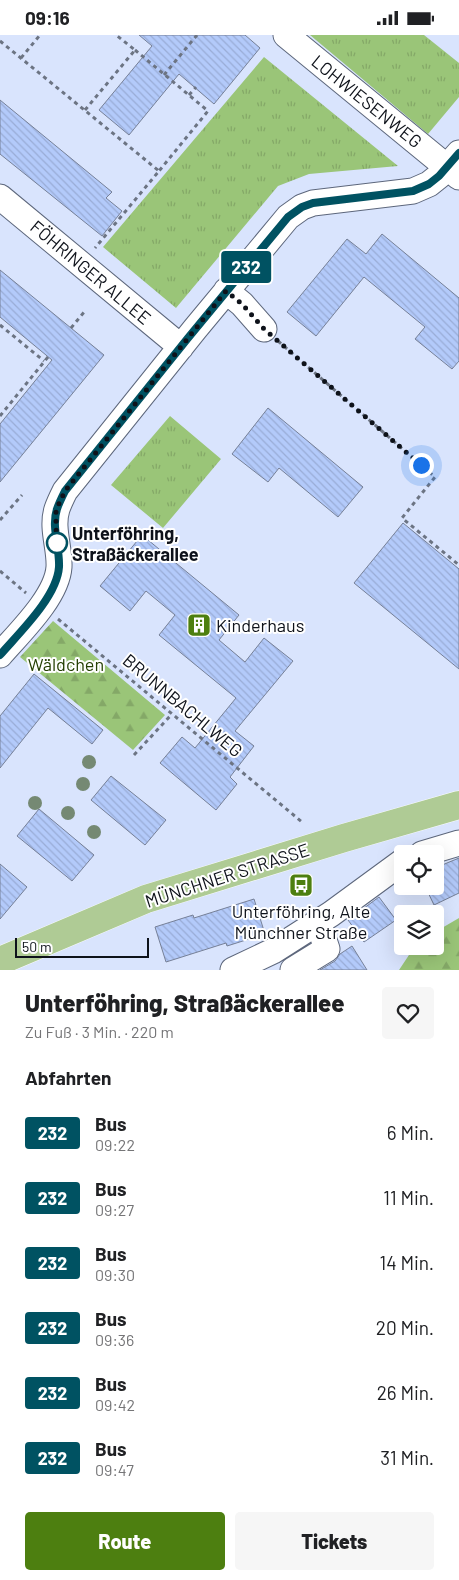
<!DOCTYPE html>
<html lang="de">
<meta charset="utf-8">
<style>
:root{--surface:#fff;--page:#f6f6f6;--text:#202124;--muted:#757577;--accent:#4d7f10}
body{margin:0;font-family:Barlow,sans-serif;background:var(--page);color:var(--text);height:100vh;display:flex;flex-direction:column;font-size:19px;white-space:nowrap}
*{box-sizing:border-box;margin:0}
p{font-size:16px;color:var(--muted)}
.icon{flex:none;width:28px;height:28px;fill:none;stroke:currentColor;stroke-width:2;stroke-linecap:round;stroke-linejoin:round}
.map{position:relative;height:935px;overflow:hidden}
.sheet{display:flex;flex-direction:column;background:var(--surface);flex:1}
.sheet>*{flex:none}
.badge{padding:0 10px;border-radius:4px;font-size:18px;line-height:32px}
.fabs{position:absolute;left:394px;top:810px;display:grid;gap:10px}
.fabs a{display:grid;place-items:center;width:50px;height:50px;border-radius:5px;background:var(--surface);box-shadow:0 5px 20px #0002;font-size:25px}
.scale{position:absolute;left:15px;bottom:12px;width:134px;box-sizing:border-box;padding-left:5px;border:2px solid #0e121a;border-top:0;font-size:14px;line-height:18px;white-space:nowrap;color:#0e121a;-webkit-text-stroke:4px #fff;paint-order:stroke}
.you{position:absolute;width:25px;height:25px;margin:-12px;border:4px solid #fff;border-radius:50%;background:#1a73e8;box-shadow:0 0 0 8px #1a73e833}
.map>.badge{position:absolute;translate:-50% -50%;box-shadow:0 0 0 2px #fff}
h2{padding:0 25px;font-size:19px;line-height:45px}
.round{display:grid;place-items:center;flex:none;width:52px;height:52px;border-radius:5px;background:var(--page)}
.summary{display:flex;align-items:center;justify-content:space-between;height:85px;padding:0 25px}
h1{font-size:24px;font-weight:800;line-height:38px}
.primary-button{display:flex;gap:10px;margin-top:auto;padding:10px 25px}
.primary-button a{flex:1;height:58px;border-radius:5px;background:var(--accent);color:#fff;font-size:20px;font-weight:800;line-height:58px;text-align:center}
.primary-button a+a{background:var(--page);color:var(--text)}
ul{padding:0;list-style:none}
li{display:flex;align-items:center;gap:15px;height:65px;padding:0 25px}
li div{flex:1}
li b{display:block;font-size:19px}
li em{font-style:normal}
li .badge{min-width:55px;font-weight:700;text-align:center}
.status{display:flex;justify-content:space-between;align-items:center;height:35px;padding:0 25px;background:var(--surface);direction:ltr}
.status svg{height:14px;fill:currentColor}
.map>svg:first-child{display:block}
.grass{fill:url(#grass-tufts)}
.forest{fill:url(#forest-firs)}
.building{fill:url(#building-back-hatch);stroke:#768097}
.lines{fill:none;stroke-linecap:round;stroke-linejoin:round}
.minor-casing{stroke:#5d677c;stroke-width:27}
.major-casing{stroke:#fff;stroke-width:29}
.path{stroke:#6c7483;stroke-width:3;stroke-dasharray:4 4;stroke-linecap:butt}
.minor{stroke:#fff;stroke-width:25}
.major{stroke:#afcb95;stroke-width:28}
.tree{fill:#758973}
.line-casing{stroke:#fff;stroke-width:11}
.line{stroke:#005262;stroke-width:8}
.walk{stroke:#0e121a;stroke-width:5;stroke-dasharray:0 9}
.stop-dot{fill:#fff;stroke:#005262;stroke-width:2.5}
.labels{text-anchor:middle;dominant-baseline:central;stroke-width:4;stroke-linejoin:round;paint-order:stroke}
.street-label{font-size:18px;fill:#0e121a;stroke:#fff}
.stop-label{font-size:18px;font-weight:bold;fill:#0e121a;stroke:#fff;text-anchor:start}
.poi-label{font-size:18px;fill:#0e121a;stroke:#fff;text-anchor:start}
.park-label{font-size:18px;fill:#243f02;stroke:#fff}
</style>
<div class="status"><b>09:16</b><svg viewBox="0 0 49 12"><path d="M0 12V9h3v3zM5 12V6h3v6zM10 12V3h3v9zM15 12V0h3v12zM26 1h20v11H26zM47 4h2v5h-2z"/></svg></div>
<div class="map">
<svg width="459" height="935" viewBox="0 0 459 935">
<defs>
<pattern id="grass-tufts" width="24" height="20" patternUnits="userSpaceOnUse" patternTransform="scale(1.25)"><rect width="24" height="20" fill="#9ac578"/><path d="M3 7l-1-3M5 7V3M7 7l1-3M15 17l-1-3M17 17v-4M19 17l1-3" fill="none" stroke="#84a867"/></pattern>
<pattern id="forest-firs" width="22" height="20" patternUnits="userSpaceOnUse" patternTransform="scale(1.25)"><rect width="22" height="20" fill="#9ac578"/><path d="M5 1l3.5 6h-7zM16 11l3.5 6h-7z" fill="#84a867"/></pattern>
<pattern id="building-back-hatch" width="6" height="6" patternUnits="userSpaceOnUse" patternTransform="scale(1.25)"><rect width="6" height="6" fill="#b3cafa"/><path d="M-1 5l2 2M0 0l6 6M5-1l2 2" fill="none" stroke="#99acd6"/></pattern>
</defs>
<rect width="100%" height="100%" fill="#d9e4fd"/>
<path class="grass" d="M310,0H424L459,28V62L428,99Z
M264,22L398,131L309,139L278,151L176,273L103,212Z
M170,381L221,424L163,493L111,450Z"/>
<path class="forest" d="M53,586L165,680L133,715L20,622Z
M459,883V935H399L415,911H435V897Z"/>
<path class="building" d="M139,0H245L260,13L214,69L179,39L129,100L99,75L152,11Z
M0,65L112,157L106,163L122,176L102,201L0,119Z
M382,199L459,263V326L452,334L415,304L425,292L364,242L316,301L287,277L347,204L366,219Z
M0,235L104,320L0,447V389L52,325L0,282Z
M268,373L363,452L338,482L279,433L268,447L232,419Z
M403,488L459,534V634L354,548Z
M142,500L239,580L219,605L245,627L264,603L293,626L235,696L254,711L230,742L237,749L216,775L160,728L182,702L195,713L236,663L159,600L175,580L146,556L130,576L100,551Z
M34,639L103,695L92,709L48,673L0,733V681Z
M111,741L166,785L145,810L91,765Z
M39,774L94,820L72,846L17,801Z
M459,823V858L434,870L425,851H435V833Z
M0,829L27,852L0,884Z
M379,862L396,885L364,907L348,885Z
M254,864L265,899L227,911L226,908L166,927L155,892L193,880L194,883Z
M352,911L367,935H320L335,926L340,919Z"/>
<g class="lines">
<g class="minor-casing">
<path id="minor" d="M286,0L459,142
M0,162L181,312
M226,256L242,269L264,294
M0,620C19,598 57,562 59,532C60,513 51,493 57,474C59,468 62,462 65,456L195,294L288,182L302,172L313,168L413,156L429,149L439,141L459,118
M422,819L459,808
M233,935L273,916L331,879L402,827
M293,935L327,914L318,887"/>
</g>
<g class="major-casing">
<path id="major" d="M0,926L146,864L344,803L459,770"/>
</g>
<path class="path" d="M0,6L159,136L95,213
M135,15L208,76L159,136
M21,23L40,0
M164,40L197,0
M189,60L196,52
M85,75L135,15L116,0
M0,290L44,326
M71,293L85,276
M278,306L435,442L402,483L459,530
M0,381L48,322
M0,485L22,460
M0,536L26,558
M58,584L302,787
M134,720L172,679"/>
<use href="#minor" class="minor"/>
<use href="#major" class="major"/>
</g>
<g class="tree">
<circle cx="89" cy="727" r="7"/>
<circle cx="83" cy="749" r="7"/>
<circle cx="35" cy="768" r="7"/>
<circle cx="68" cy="778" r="7"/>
<circle cx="94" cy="797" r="7"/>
</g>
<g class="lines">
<g class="line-casing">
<path id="line" d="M0,620C19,598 57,562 59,532C60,513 51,492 57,474C59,468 62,462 65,456L188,303L288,182L302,172L313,168L413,156L429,149L439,141L459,118"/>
</g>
<use href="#line" class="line"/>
<path class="walk" d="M57,508L58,515L56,493V475L65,456L226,256L242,269L264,294L421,430"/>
</g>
<defs>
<g id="building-square" transform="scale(1.25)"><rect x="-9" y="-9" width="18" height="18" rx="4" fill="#4d7f10" stroke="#fff"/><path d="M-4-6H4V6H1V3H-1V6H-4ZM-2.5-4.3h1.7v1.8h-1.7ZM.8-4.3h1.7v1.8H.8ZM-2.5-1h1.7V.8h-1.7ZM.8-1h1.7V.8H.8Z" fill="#fff"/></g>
<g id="bus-square" transform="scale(1.25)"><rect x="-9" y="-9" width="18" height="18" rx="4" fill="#4d7f10" stroke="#fff"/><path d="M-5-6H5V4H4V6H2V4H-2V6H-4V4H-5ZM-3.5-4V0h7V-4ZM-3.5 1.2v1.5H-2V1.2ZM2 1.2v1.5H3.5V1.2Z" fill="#fff"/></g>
</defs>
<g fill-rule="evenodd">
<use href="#building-square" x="199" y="590"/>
<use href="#bus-square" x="301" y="850"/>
</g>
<circle class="stop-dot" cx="57" cy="508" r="10"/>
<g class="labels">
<g class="street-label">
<text transform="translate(367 66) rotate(39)">LOHWIESENWEG</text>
<text transform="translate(91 237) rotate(40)">FÖHRINGER ALLEE</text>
<text transform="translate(183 670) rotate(40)">BRUNNBACHLWEG</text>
<text transform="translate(227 840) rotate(-18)">MÜNCHNER STRASSE</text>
</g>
<g class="stop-label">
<text x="72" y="498">Unterföhring,<tspan x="72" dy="21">Straßäckerallee</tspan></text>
</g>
<g class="poi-label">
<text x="216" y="590">Kinderhaus</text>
<text x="301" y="876" text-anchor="middle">Unterföhring, Alte<tspan x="301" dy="21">Münchner Straße</tspan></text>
</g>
<g class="park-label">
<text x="66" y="629">Wäldchen</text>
</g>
</g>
</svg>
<div class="fabs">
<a><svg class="icon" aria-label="locate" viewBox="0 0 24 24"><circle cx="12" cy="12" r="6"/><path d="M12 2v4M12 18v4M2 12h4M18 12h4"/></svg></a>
<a><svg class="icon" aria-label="layers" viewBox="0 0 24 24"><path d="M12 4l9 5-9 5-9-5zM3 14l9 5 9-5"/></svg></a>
</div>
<div class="scale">50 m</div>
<div class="you" style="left:421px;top:430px"></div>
<b class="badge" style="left:246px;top:232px;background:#005262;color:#fff">232</b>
</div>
<section class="sheet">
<div class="summary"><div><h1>Unterföhring, Straßäckerallee</h1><p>Zu Fuß · 3 Min. · 220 m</p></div><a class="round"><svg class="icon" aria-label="heart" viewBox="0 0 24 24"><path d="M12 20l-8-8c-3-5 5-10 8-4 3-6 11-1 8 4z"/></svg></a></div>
<h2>Abfahrten</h2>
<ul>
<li><span class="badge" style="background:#005262;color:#fff">232</span><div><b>Bus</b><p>09:22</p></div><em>6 Min.</em></li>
<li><span class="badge" style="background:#005262;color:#fff">232</span><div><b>Bus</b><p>09:27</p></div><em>11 Min.</em></li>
<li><span class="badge" style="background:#005262;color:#fff">232</span><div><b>Bus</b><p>09:30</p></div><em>14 Min.</em></li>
<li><span class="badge" style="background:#005262;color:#fff">232</span><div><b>Bus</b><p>09:36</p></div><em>20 Min.</em></li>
<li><span class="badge" style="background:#005262;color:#fff">232</span><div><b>Bus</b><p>09:42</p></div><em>26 Min.</em></li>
<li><span class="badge" style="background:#005262;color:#fff">232</span><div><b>Bus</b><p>09:47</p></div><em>31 Min.</em></li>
</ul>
<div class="primary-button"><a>Route</a><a>Tickets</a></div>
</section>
